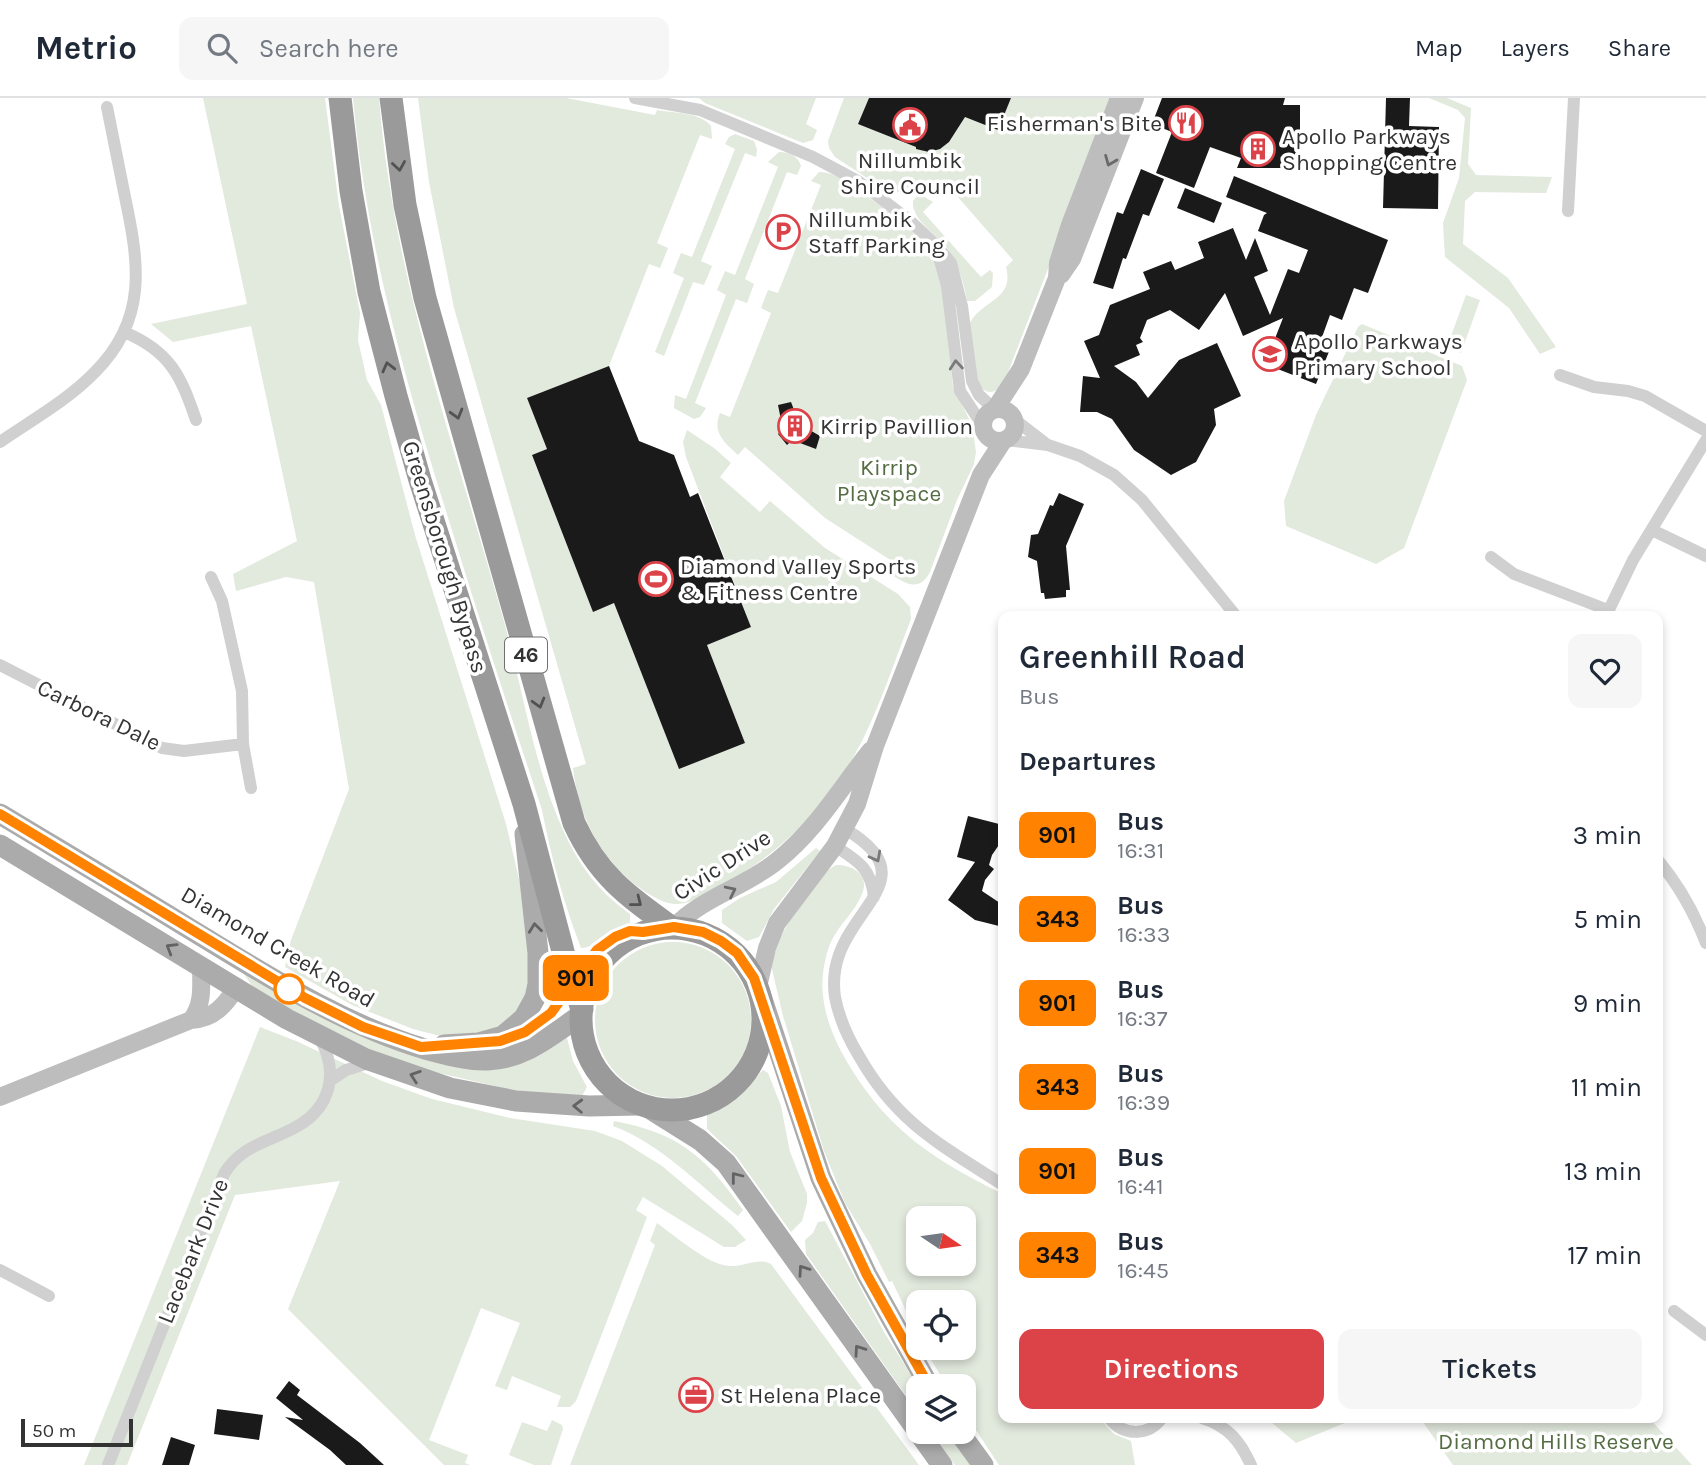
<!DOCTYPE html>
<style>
:root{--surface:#fff;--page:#f6f6f7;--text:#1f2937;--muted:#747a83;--line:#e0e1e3;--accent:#dc4349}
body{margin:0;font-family:Karla,sans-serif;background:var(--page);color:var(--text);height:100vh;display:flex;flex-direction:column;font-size:26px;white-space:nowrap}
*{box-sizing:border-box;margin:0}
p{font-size:23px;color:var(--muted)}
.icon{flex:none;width:38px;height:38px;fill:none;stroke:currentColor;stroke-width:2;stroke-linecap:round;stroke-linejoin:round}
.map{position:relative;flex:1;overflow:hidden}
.details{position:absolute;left:998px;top:513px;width:665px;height:812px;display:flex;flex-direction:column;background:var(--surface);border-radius:14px;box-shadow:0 4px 10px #0003}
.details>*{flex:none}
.badge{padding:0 14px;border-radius:10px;font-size:24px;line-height:46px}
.needle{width:46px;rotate:103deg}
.fabs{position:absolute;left:906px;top:1108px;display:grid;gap:14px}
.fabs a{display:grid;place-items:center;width:70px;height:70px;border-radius:14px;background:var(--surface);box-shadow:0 4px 10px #0003;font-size:35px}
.scale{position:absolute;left:21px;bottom:18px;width:112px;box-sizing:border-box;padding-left:7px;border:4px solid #333;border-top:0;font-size:19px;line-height:24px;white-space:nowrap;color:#333;-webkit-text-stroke:5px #fff;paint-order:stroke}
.map>.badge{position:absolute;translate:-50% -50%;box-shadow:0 0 0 4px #fff}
h2{padding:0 21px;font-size:26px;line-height:63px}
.round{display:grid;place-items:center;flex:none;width:74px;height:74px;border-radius:14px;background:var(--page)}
.head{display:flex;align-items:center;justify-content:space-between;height:119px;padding:0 21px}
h1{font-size:33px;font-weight:600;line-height:52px}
.primary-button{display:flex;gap:14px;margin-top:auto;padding:14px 21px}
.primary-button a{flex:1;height:80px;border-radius:14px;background:var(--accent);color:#fff;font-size:28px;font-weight:600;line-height:80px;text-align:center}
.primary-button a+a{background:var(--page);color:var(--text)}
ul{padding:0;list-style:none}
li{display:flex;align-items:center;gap:21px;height:84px;padding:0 21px}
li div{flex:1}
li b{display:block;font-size:26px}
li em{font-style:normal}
li .badge{min-width:77px;font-weight:700;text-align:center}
header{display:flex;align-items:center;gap:42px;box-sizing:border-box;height:98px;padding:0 35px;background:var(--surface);border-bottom:2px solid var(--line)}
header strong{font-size:33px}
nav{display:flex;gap:38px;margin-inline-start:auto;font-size:24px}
.search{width:490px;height:63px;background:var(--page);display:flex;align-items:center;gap:18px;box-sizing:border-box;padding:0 24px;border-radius:14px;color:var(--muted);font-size:26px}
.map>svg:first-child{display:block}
.green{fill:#e2e9dd;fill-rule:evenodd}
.building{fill:#1a1a1a}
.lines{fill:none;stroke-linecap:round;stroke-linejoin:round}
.street{stroke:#d0d0d0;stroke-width:12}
.secondary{stroke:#bdbdbd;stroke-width:18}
.primary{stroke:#ababab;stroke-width:21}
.highway{stroke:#9a9a9a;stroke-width:23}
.oneway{stroke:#6a6a6a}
.oneway2{stroke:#525252}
.oneway3{stroke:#7a7a7a}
.oneway4{stroke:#636363}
.line-casing{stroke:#fff;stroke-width:16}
.line{stroke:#ff8200;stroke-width:10}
.stop-dot{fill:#fff;stroke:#ff8200;stroke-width:3.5}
.labels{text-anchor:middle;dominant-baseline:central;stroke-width:7;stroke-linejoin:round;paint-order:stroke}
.shield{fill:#fff;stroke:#707070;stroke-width:2}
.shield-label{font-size:21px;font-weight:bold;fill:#333}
.poi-label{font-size:23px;fill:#333;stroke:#fff;text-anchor:start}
.park-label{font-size:23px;fill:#546d42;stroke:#fff}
.street-label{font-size:23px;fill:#333;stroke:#fff}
</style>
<header>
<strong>Metrio</strong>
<div class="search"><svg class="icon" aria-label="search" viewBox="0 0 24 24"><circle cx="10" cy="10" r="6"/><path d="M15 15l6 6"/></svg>Search here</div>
<nav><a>Map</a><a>Layers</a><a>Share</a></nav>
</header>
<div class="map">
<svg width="1706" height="1367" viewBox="0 0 1706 1367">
<rect width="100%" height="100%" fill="#fff"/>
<path class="green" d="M203,0H325L339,108L360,215L358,242L367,282L381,307L415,437L506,726L525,806L532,862L523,908L492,935L448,940L413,931L352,907L285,869L291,842L349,691L314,484L286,479L236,493L233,476L297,443L251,228L173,244L151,226L247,206Z
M353,0H379C393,179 455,349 503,520C525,598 535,682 574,754C588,779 607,800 630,816V827C613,833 598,849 581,850C564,806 551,759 542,712C511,618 480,524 451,429C406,286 367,150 353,0Z
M418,0H566L655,17L657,12C673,15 700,14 711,28L712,41L700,37L657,145L668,150L660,170L649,166L609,268L527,300L547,351L532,358L593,513L614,505L679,671L745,645L707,547L751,529L686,359L683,344L687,332L714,350L731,365L720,379L760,414L770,403L825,450L898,496L910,509L911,521C893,567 878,615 854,658C826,710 778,756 727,784C687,806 678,818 637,788C599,759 578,716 573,670L586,666L454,210L429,84Z
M699,0H816L806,26L817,32L813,42L803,45L705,5Z
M844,0H1114L1005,282C996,297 987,298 976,284L970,225C982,202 1015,202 1006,169L1013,162L950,90L941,98L929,89L916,86L899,94L890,95L835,59L829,50L828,43Z
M1429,0H1447L1471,10L1468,66L1476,77L1552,79L1546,95L1475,94L1465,103L1463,146L1508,180L1556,249L1540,256L1509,210L1445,159L1443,125L1459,80L1465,20L1458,12Z
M735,36L754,43L757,52L756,59L745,55L701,163L712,168L704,187L693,184L664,258L655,254L684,180L673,175L681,155L692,159L735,51L725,46L729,39Z
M779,54C789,54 798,58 801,68L797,77L787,74L745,181L754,186L747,205L736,201L695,305L706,310L700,319L694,321L674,310L675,297L686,301L726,197L717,192L725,173L735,177L778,69L768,64Z
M819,74C838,74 855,90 871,101C892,116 917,133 931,156C950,186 949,252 953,289L972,327L976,354L974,366L957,402L930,474C918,497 902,483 886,473L892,463L825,420L745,349L738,357C724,344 712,335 720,315L730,319L771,215L761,210L768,192L778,195L821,87L811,83Z
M921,97L933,104L923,114L981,179L990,172L993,175L992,189L975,203H967C964,184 958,167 948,151C938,137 911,122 913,103L917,98Z
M1466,197L1480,202L1461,255L1447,249Z
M1362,226L1462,268L1467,282L1404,450L1376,466L1286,428L1284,403L1316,317L1358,229Z
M816,750L820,753L774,811L759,839L747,843L722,825V812L740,800L776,784Z
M836,767C853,767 870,777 862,796C855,814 838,827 830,846C824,862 821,881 823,898C826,925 838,950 852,972C890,1034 939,1065 1003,1096V1320H1099L1114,1336L1131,1343L1135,1367H999L964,1314V1288H947L924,1250H964V1204H919V1240L892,1183L889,1184L870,1146L845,1105L824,1053L783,918L772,871C772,845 812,778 836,767ZM919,1120H964V1166H919Z
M595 922a78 78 0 1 1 156 0a78 78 0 1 1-156 0Z
M242,873L358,935L525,964L539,958L567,940L573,963L587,989L582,998L516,993L426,972L363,949L317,927L252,888Z
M260,929L296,943L382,983L432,1001L510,1020L595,1033L622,1043L662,1068L732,1127L746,1142L735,1149H724L643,1099L636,1112L647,1119L576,1303L570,1309H557L561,1298L512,1278L507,1292L495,1288L520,1225L481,1210L429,1342L468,1357L465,1365L470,1367H444L288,1211L340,1083L235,1097L127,1367H84Z
M763,972L768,975L781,1008L790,1054L807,1096V1105L802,1123L791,1134L736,1058L707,1031V1017C732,1007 745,990 763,972Z
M614,1023C679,1035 706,1059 743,1112L738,1118C699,1087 660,1045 613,1028Z
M825,1123L884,1234L919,1290V1316L806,1156L805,1142L813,1135L818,1124Z
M657,1125C673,1137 705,1163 723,1167C740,1172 756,1158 771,1166L919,1367H570L655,1147L650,1143Z
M1266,1320H1357L1296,1345Z
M1420,1320H1649L1692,1367H1453Z
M552,1322L562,1327L563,1331L551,1367H534L509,1357L522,1324L547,1333Z
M931,1334H948L972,1367H955Z"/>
<path class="building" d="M869,0H1011L998,32L965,19L949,44L940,51L929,54L916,51V49L858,26Z
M1162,0H1285L1283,7H1300V70H1237L1241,60L1210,49L1194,90L1156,75L1172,34L1152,26Z
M1386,0H1410L1409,28L1439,29L1438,111L1383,110Z
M1141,71L1164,81L1149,118L1143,116L1126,161L1123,160L1113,191L1093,185L1117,114L1123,116Z
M1234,78L1388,142L1368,195L1354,190L1342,222L1330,217L1321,242L1332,246L1316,286L1265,266L1283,220L1243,238L1225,195L1199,232L1170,212L1147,222L1140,240L1143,244L1136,247L1140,257L1114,268L1136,284L1148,300L1179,262L1217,245L1241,298L1214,311L1216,327L1196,364L1171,377L1134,352L1112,321L1097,314H1080L1083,278L1100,280L1084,243L1099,237L1110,207L1150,191L1143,174L1171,163L1175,172L1204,160L1198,144L1233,130L1246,162L1255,140L1268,173L1254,179L1270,217L1288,171L1299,175L1308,152L1258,133L1264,117L1267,115L1226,99Z
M1185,90L1222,105L1214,125L1177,110Z
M609,268L639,343L674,357L690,399L698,395L751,529L707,547L745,645L679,671L614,505L593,514L532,357L547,351L527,300Z
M791,304L796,317L808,331L820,338L816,351L792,342L787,347L778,336L783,332L778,307Z
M1059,395L1084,406L1066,448L1070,492H1066V499L1045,501L1044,495H1041L1037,463L1028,459L1031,437L1038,436L1050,407L1053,408Z
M968,718L1003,727V741L992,757L989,767L994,771L985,782L982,793L1003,807V829L975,822L948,802L975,764L957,759Z
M289,1283L300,1292L297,1297L360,1345L384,1367H346L330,1352L285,1319L303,1322L276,1300Z
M217,1311L263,1317L259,1342L214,1336Z
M171,1339L195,1347L189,1367H162Z"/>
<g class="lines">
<path class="street" d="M635,0L700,12L813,59L858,83L909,122L938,149L951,165L962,208L972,283L979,297L995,312
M1568,113L1574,0
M933,150L939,159L947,188L960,293L983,328
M124,234C170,253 181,278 196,322
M1560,277L1594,289L1628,293L1645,298L1706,333
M1014,321L1045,345
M1006,342L1048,347L1080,358L1114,377L1142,402L1236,518
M0,344C32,322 68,302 95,274C148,221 139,165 125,99C119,69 113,39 107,9
M1652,432L1706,458
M1491,459L1514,476L1608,512
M211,479L222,503L242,593L243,646L251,690
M1606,518L1633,462L1706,342
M0,567L162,650L184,653L243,646
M845,731C922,776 857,805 839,857C834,871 833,885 835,899C839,920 848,940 859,958C897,1025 941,1047 1003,1087
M835,748C858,763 871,770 874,799
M1657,761C1679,787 1694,814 1706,845
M331,982L346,972L372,964
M0,1172L49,1198
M1674,1213L1706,1237
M1109,1320C1123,1338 1148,1339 1162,1320
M1202,1320C1228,1328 1240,1343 1251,1367
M108,1367L224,1076C241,1047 269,1044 296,1029C332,1009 339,973 319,939"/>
<path class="secondary" d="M1061,177L1072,161L1135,0
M983 327a16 16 0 1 1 32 0a16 16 0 1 1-32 0Z
M995,311L1021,271L1057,180L1058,165L1070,127L1119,0
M674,829C703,799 745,789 777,763C816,732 840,691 870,653
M758,889L767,850L777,825L835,748L857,706L875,648L981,377L1003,343
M191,922C204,906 201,887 201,868
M0,999L191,922C214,921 225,907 237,889"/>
<path class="primary" d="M0,716C63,754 127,792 190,831C266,877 339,925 425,951C445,956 467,963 488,962C526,960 550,938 581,917
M0,747L287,921L366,961L450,990L516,1003L589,1008L640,1007
M761,898L821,1080L867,1177L929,1288
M444,947L478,945L503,938L524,920L535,900L538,886V855L525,736
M649,1010L700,1042L726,1065L942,1367
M959,1334L983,1367"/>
<path class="highway" d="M340,0L351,93L369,194L396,298L420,382L524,706L565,861L582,911
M391,0L405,107L425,200L574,725C598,777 626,797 671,829
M581 921a91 91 0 1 1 182 0a91 91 0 1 1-182 0Z"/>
</g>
<defs><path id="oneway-chevron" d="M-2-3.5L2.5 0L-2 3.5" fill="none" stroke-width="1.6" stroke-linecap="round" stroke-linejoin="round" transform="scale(1.75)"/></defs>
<g class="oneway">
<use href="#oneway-chevron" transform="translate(1110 63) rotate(112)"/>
<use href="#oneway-chevron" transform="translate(731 793) rotate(-26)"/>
</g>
<g class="oneway2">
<use href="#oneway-chevron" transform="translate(399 68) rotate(81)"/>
<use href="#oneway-chevron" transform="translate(388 269) rotate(-104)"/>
<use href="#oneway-chevron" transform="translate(457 316) rotate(74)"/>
<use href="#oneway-chevron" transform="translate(539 605) rotate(74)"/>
<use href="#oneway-chevron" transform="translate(637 804) rotate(38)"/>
</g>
<g class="oneway3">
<use href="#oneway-chevron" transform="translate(956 267) rotate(-95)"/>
<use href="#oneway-chevron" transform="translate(876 759) rotate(62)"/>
</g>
<g class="oneway4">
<use href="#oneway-chevron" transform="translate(535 830) rotate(-97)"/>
<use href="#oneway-chevron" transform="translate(171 850) rotate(-149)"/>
<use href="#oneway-chevron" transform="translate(415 978) rotate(-161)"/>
<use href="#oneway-chevron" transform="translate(578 1008) rotate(-178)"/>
<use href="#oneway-chevron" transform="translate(736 1079) rotate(-128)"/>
<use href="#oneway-chevron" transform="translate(803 1172) rotate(-125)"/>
<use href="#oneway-chevron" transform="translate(859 1252) rotate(-125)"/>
</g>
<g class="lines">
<g class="line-casing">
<path id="line" d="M0,716L305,900L363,929L421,949L500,943L525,934L551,915L597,852L615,839L630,833L643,834L674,829L703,834L721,843L737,855L754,880L821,1080L867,1177L929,1288"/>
</g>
<use href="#line" class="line"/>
</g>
<defs>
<g id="restaurant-ring" transform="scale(1.75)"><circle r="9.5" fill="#fff" stroke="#dc4349" stroke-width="1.5"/><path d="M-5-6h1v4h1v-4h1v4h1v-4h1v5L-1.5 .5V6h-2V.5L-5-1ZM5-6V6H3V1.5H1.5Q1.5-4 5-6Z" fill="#dc4349"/></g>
<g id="civic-ring" transform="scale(1.75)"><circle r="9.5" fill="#fff" stroke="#dc4349" stroke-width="1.5"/><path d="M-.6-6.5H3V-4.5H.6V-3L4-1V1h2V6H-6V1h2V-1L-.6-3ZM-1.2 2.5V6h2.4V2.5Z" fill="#dc4349"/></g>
<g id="building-ring" transform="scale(1.75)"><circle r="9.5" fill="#fff" stroke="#dc4349" stroke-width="1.5"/><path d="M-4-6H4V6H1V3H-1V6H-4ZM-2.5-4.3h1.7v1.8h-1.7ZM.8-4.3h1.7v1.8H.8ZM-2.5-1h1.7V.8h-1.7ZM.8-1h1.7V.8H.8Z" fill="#dc4349"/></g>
<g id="parking-ring" transform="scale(1.75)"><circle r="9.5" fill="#fff" stroke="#dc4349" stroke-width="1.5"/><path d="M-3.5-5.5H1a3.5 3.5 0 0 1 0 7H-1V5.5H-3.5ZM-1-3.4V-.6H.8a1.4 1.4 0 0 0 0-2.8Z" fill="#dc4349"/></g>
<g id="school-ring" transform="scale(1.75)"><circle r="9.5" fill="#fff" stroke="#dc4349" stroke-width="1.5"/><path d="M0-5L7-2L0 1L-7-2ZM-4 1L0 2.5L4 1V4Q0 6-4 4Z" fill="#dc4349"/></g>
<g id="stadium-ring" transform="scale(1.75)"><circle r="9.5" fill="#fff" stroke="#dc4349" stroke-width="1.5"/><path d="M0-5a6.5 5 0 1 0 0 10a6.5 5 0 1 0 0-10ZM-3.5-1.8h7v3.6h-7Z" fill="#dc4349"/></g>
<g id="office-ring" transform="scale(1.75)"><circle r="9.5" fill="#fff" stroke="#dc4349" stroke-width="1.5"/><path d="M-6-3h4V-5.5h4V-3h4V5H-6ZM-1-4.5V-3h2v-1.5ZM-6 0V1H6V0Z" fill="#dc4349"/></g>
</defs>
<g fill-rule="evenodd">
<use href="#restaurant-ring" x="1186" y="25"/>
<use href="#civic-ring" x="910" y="27"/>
<use href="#building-ring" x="1258" y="51"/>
<use href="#parking-ring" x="783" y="134"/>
<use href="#school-ring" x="1270" y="256"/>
<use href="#building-ring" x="795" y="328"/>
<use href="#stadium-ring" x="656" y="481"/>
<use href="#office-ring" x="696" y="1297"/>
</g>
<circle class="stop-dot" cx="289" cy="891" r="14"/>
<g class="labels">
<rect class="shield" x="505" y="539.5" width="42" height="35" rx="5"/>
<g class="shield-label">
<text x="526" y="557">46</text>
</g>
<g class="poi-label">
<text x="1162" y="25" text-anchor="end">Fisherman's Bite</text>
<text x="1282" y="38">Apollo Parkways<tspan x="1282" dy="26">Shopping Centre</tspan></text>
<text x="910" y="62" text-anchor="middle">Nillumbik<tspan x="910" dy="26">Shire Council</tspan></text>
<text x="808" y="121">Nillumbik<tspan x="808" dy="26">Staff Parking</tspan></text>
<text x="1294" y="243">Apollo Parkways<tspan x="1294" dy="26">Primary School</tspan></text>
<text x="820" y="328">Kirrip Pavillion</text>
<text x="680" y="468">Diamond Valley Sports<tspan x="680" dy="26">&amp; Fitness Centre</tspan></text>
<text x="720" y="1297">St Helena Place</text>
</g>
<g class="park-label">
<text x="889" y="369">Kirrip<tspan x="889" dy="26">Playspace</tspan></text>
<text x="1556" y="1343">Diamond Hills Reserve</text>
</g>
<g class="street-label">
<text transform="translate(445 459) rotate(73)">Greensborough Bypass</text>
<text transform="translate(99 617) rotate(26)">Carbora Dale</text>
<text transform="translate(722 767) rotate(-33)">Civic Drive</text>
<text transform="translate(278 849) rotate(30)">Diamond Creek Road</text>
<text transform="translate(193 1153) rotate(-68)">Lacebark Drive</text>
</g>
</g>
</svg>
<div class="fabs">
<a><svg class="needle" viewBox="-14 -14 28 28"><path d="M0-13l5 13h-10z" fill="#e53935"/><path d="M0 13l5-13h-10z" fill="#747a83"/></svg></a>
<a><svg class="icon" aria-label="locate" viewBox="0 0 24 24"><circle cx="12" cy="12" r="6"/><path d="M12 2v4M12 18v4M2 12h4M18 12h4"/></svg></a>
<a><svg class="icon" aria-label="layers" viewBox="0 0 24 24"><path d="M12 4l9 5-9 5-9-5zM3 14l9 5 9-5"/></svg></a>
</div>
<div class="scale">50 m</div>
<b class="badge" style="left:576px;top:880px;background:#ff8200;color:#111">901</b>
<section class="details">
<div class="head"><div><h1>Greenhill Road</h1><p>Bus</p></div><a class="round"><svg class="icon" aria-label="heart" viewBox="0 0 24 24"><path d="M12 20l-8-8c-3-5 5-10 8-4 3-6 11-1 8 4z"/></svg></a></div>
<h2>Departures</h2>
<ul>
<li><span class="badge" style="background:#ff8200;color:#111">901</span><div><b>Bus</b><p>16:31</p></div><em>3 min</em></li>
<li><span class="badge" style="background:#ff8200;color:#111">343</span><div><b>Bus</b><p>16:33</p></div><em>5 min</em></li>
<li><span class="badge" style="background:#ff8200;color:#111">901</span><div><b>Bus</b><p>16:37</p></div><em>9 min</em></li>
<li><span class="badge" style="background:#ff8200;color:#111">343</span><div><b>Bus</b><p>16:39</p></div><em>11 min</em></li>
<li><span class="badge" style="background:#ff8200;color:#111">901</span><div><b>Bus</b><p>16:41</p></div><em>13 min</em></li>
<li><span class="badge" style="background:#ff8200;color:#111">343</span><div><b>Bus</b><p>16:45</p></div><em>17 min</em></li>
</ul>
<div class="primary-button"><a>Directions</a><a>Tickets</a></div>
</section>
</div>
